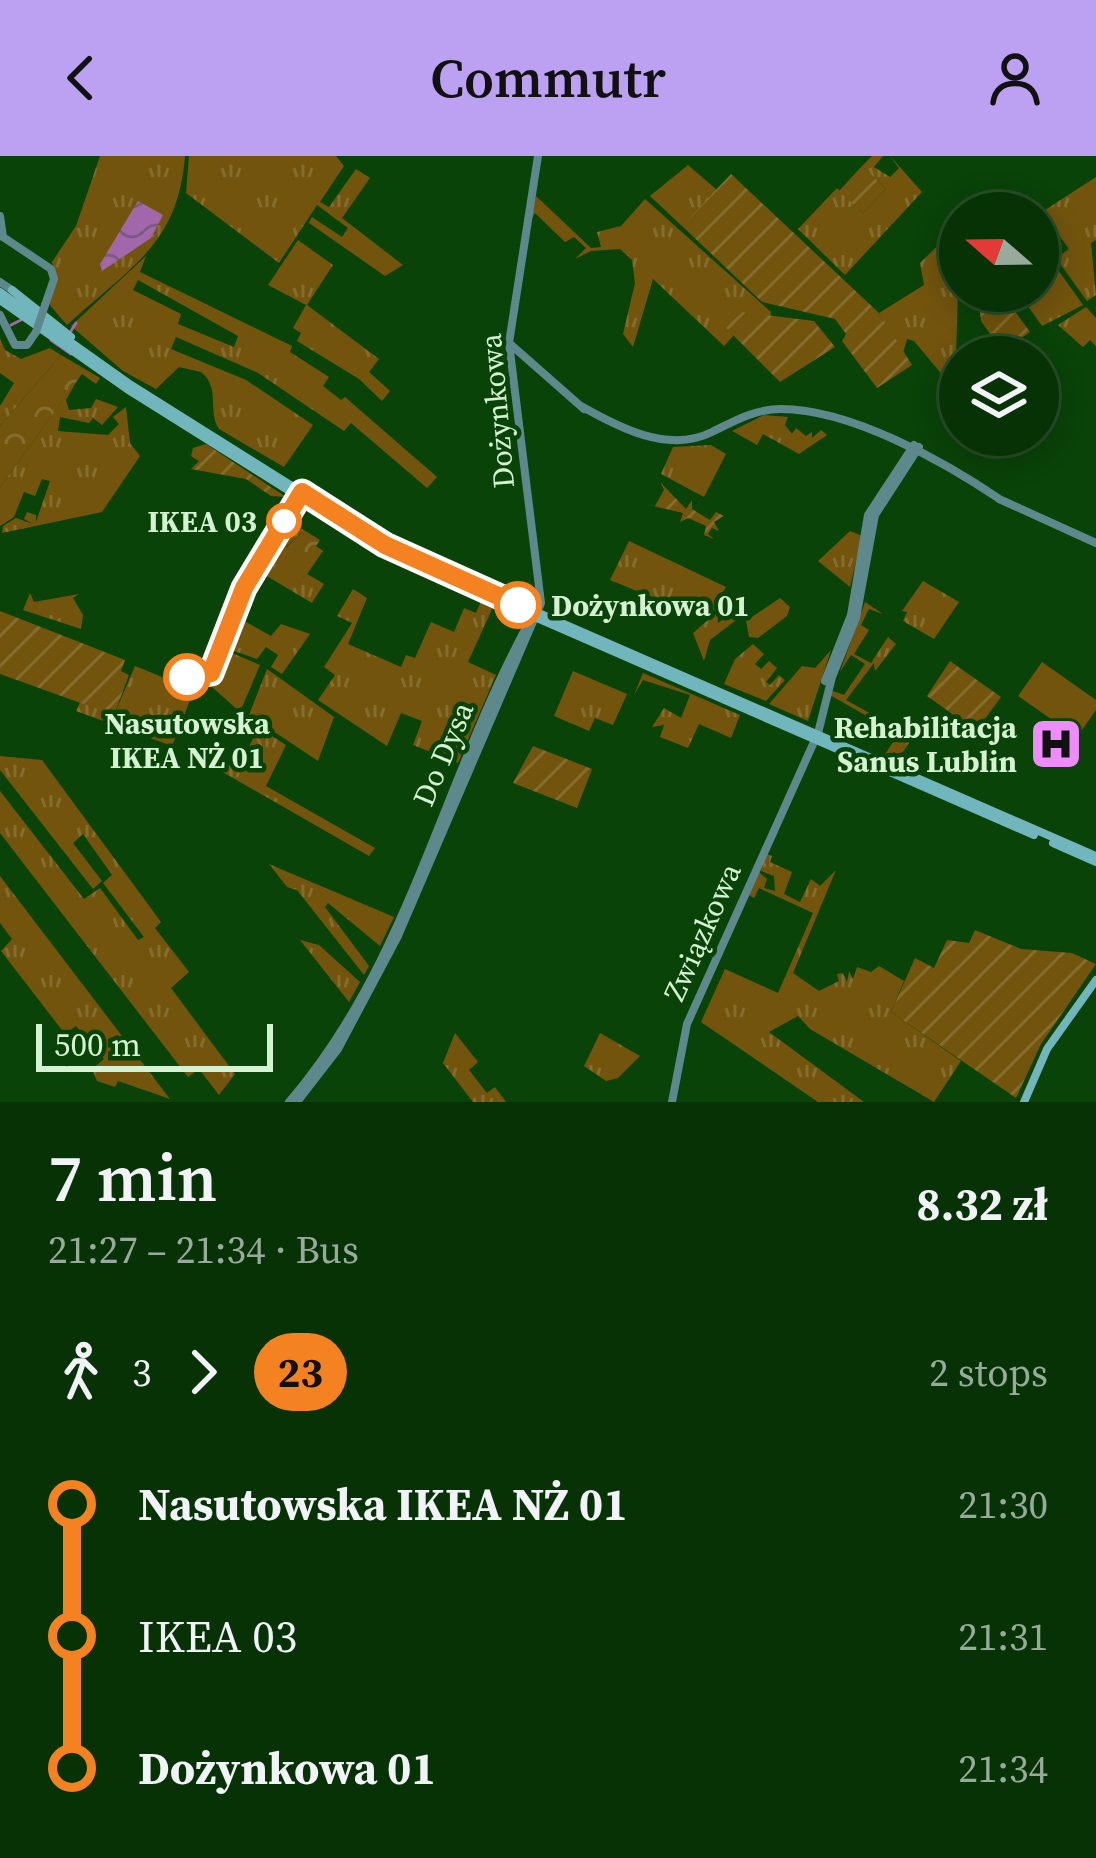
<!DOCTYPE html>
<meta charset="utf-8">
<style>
:root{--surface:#073206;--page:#103a10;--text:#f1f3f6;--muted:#98aa9b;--line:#284d28;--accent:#bca0f2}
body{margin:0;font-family:"Source Serif 4",serif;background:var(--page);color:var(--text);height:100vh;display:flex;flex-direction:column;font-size:45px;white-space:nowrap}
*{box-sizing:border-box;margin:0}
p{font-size:39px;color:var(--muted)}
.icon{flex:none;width:66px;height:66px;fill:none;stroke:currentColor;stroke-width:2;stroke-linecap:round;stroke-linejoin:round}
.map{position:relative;height:946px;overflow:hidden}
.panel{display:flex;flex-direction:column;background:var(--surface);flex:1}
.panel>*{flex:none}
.badge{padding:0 24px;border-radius:39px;font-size:42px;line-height:78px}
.needle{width:78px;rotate:290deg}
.controls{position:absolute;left:939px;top:36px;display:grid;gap:24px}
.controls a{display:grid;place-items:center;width:120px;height:120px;border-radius:50%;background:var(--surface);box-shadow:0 6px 30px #0003,0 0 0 3px var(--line);font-size:60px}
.scale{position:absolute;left:36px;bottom:30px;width:237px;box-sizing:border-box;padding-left:12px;border:6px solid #d5f2d2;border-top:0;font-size:33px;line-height:42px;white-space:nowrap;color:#d5f2d2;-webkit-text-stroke:9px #094308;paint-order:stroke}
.map>.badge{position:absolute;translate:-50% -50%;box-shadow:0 0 0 6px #fff}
.legs{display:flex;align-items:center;gap:18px;height:132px;padding:0 48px;font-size:39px}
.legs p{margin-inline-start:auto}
.summary{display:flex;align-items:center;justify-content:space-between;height:204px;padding:0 48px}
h1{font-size:66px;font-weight:600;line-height:90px}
ul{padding:0 48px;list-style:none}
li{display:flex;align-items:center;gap:42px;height:132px;font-size:45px}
li i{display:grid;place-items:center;width:18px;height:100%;margin:0 15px;background:currentColor}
li i::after{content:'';width:30px;height:30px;margin:-15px;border:9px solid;border-radius:50%;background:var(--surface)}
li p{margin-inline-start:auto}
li:first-child i{background:linear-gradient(#0000 50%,currentColor 0)}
li:last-child i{background:linear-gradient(currentColor 50%,#0000 0)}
header{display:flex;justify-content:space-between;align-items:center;height:156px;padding:0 48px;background:var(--accent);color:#111;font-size:54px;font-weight:600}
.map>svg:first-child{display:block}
.grass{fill:url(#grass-tufts);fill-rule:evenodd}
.forest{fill:url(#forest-crowns)}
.garden{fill:url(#garden-furrows)}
.pitch{fill:#72540d}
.water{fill:url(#water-waves)}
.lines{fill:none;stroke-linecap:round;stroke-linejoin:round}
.stream{stroke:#a266aa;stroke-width:3}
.tertiary{stroke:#5e898c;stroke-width:8}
.secondary{stroke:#70b6bc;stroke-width:8}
.tertiary-bridge{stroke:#5e898c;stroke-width:8}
.line-1-casing{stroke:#fff;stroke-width:27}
.line-1{stroke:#f58220;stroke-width:18}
.stop-1-dot{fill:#fff;stroke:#f58220;stroke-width:6}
.labels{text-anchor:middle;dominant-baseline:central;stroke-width:9;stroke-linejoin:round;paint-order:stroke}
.street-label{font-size:30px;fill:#d5f2d2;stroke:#094308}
.stop-label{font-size:30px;font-weight:bold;fill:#d5f2d2;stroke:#094308;text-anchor:end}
.poi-label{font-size:30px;font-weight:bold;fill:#d5f2d2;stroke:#094308;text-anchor:end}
</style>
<header><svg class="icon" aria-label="back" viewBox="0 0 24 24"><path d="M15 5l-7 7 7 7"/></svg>Commutr<svg class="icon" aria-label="person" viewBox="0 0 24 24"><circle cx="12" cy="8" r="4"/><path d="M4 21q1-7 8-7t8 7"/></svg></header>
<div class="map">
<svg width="1096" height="946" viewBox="0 0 1096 946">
<defs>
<pattern id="grass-tufts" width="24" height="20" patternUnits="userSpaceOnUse" patternTransform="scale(3)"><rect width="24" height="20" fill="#72540d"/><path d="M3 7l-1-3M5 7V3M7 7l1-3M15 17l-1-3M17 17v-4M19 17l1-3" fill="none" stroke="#856d2f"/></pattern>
<pattern id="forest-crowns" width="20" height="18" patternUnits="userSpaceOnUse" patternTransform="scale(3)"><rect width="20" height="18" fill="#72540d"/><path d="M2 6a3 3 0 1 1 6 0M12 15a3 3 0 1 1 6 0" fill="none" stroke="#856d2f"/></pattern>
<pattern id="garden-furrows" width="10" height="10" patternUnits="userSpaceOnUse" patternTransform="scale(3)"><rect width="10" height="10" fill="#72540d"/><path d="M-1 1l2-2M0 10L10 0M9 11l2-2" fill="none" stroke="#856d2f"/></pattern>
<pattern id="water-waves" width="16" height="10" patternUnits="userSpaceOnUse" patternTransform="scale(3)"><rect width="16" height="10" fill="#a266aa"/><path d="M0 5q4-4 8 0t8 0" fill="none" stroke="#7b5a7f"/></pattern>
</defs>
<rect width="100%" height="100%" fill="#094308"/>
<path class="grass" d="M100,0H185C178,89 130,111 67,169L49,148L57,120L52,106L76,70Z
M189,0H336L344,10L320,46L329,51L356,13L370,22L342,62L403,109L385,120L309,67L312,61L342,81L348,72L317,49L279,107L186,37Z
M872,0H883L874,11L890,21L899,12L890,0L922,36L845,119L798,73L837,32L863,57L886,33L862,10Z
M688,9L717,34L682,70L650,40Z
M1096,21V84L1091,87L1096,139L1087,145L1056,102L1069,93L1042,56Z
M536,40L591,92L601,91L597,76L621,70L645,43L771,156L770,161L726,172L734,179L724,190L653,123L633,191L623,178L635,127L632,104L620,93L591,95L575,103L586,92L574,81L565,86L535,57L530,66Z
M960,68L955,234L914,185L907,183L903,197L879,157L924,129L920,107Z
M298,84L333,109L307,149L379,203L369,216L390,235L382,245L359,223L297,185L301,177L293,172L306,149L268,129Z
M1046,97L1083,149L1042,170L1020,139L1038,135V102Z
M146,100L140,116L292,190L290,196L329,221L323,230L341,244L345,241L437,321L427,332L351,267L344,275L258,217L176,181L171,193L246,224L313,269L284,311L219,273C207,255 221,232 201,216L179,211L156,233L123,215L71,170ZM138,124L238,180L234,191L178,168L181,158L133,134Z
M1086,151L1096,162V190L1090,184L1083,191L1058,169Z
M0,182L5,194L21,203L50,192L61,199L0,270V250L14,227L0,217Z
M76,226L66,244L69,254L91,252L96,243L118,251L102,269L93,262L89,267L60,261L58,275L108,279L119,268L113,261L126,251L130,287L140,300L102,356L2,377L3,370L16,362L33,368L24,363L27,356L36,359V366L50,325L42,323L35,340L24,336L14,361L0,370V331Z
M764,259L788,261L785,269L792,278L796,272L806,280L812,276V282L821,274L827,279L799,298L763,278L757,289L732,275Z
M711,289L726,298L704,341L661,318L673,291Z
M290,368L304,374L286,391L304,421L307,418L324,428L312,447L260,416Z
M850,375L862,380L850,431L818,405Z
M629,385L726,431L717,445L718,467L744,449L748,455L710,484L704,505L693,477L708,464L610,424Z
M923,425L959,446L934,483L903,465L907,456L902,455Z
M353,433L367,442L348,488L401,511L406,499L415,502L431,466L454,476L464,452L476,457L481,445L493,451L468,506L496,519L458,607L413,589L422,565L401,557L387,590L318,544L335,519L324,511L352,467L337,460Z
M30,437L34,446L79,438L73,442L83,459L81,473L23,454Z
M865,446L883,458L869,453L861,469L869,474L854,498L871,507L888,481L896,488L875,515L874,507L846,544L900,574L909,587L896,606L884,600L898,578L830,539L833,535L844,539L865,508L851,499L840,516Z
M239,462L271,480L281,468L310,478L282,518L271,511L278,499L266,491L257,503L226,492Z
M753,488L764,498L755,508L761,513L769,505L777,512L766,526L770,529L779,519L785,524L766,545L724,528L735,503Z
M225,494L260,509L240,556L212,531Z
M831,494L808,565L769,548L802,510L815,512Z
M135,510L194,534L172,590L76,555L80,546L114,559Z
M267,513L334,561L318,605L249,559Z
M573,515L627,538L613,569L595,562L589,575L554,560Z
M643,517L740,559L731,582L699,568L688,592L660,581L664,569L652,571L664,552L681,562L690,539L643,524L634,539Z
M258,571L286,589L266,630L375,692L369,700L186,595L188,588L239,613Z
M0,600L42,604L161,766L155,772L189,816L171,832L235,918L219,939L199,913L188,921L0,677V635L84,743L100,732L138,784L144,781L103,727L112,719L83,678L73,687L102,725L93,733L0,614Z
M766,698L772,700L770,706L792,716L784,738L800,746L811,723L820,730L836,714L793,817L819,835L839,825L837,818L843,817L847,826L849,815L853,823L857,811L871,816L879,810L904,825L891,856L961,905L934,946L810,873L798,860L769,876L864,946H818L701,866L725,813L778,837L813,757L759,732L754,742L749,739L759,716L767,723L764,732L775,735L774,720L761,715Z
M269,708L394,761L380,790L328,747L325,751L369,810L364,819L297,734L287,731Z
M0,720L170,943L118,925L115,931L97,925L92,913L104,903L76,870L65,878L1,795L12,783L0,767Z
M300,784L319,789L360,826L349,846Z
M455,877L478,906L469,914L487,937L495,931L506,946H473L443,907Z
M600,877L640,900L618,922L606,925L584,910Z"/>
<path class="forest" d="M61,199L100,222L96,228L82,218L0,331V270Z
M304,374L320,384L316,390L323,395L305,421L281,406L286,392Z"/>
<path class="garden" d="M862,10L886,33L863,57L839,35Z
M731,18L879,157L912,209L877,232L842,185L846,178L835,163L762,146L682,70Z
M977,135H1000L1030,176L1002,195L981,165Z
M743,156L814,165L835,191L780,226L725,171Z
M206,288L286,341L271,340L246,323L191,313L199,305L191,300L193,292Z
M661,327L686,353L692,344V353L710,364L716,356L724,360L714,366L719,375L712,372L708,378L714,383L704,379L706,370L688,362L680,366L683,357L649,349L655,350L664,334Z
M0,455L125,504L121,515L129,519L114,559L0,518Z
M950,505L1001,541L976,575L927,540Z
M533,590L592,613L577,652L513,627Z
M975,774L1021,793L1072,797L1096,808L1041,888L1016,942L891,856L915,802L934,812L947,784L969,787Z"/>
<path class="pitch" d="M780,442L790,451L787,460L758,482L749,481L746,465Z
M1042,506L1096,544V554L1077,581L1018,540Z"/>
<path class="water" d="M138,45L163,59L151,82L102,115L100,108Z"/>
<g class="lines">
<path class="stream" d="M11,169L21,164
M71,175L76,167
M51,184L71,198"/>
<path class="tertiary" d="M0,60L3,81
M3,81L51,113L54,123L45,149
M0,126L12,134
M0,159L15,189H27L36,176
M509,187L584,253
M581,250C618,271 668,298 712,276C734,265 755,253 781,253C851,253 945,306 1001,344
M999,343L1096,387
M825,525L851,459L868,359L914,289
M289,946C407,810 443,625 527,470
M297,946L338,893L398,780L541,447L509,187L538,0
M672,946L687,868L818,577L832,521L856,462L875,359L919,291"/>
<path class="secondary" d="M12,134L71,181
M0,136L131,229L394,394L1096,700
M0,144L127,233L388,397L1034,679
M1053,687L1096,706
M1024,946L1047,893L1096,824"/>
<path class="tertiary-bridge" d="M36,176L45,149"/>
</g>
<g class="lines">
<g class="line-1-casing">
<path id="line-1" d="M187,521L211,517L244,432L302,336L385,389L518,449"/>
</g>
<use href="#line-1" class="line-1"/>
</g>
<defs>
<g id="hospital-square" transform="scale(2.7)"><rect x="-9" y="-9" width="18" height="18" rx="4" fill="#ed8cfa" stroke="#094308"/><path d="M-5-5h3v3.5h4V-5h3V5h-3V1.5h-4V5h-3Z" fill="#111"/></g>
</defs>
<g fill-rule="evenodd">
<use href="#hospital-square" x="1056" y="588"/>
</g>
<g class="stop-1-dot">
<circle cx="284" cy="365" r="15"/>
<circle cx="518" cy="449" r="21"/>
<circle cx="187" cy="521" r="21"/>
</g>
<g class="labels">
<g class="street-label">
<text transform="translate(497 255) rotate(-95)">Dożynkowa</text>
<text transform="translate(443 598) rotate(-67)">Do Dysa</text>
<text transform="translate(702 776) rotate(-66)">Związkowa</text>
</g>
<g class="stop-label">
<text x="257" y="365">IKEA 03</text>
<text x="551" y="449" text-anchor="start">Dożynkowa 01</text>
<text x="187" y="567" text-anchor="middle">Nasutowska<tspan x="187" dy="34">IKEA NŻ 01</tspan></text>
</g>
<g class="poi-label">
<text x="1017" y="571">Rehabilitacja<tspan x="1017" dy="34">Sanus Lublin</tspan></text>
</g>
</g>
</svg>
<div class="controls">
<a><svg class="needle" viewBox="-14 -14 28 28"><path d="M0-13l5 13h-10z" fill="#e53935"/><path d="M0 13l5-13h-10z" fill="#98aa9b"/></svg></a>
<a><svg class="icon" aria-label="layers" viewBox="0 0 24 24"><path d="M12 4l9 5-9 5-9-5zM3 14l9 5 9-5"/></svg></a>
</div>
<div class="scale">500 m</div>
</div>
<section class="panel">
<div class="summary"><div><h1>7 min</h1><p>21:27 – 21:34 · Bus</p></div><b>8.32 zł</b></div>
<div class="legs"><svg class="icon" aria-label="walk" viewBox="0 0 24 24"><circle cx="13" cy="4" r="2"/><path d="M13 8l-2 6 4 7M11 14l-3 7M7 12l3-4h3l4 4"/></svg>3<svg class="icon" aria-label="forward" viewBox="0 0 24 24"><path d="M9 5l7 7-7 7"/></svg><b class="badge" style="background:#f58220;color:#111">23</b><p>2 stops</p></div>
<ul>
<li><i style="color:#f58220"></i><b>Nasutowska IKEA NŻ 01</b><p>21:30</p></li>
<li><i style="color:#f58220"></i><span>IKEA 03</span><p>21:31</p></li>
<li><i style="color:#f58220"></i><b>Dożynkowa 01</b><p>21:34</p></li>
</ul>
</section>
